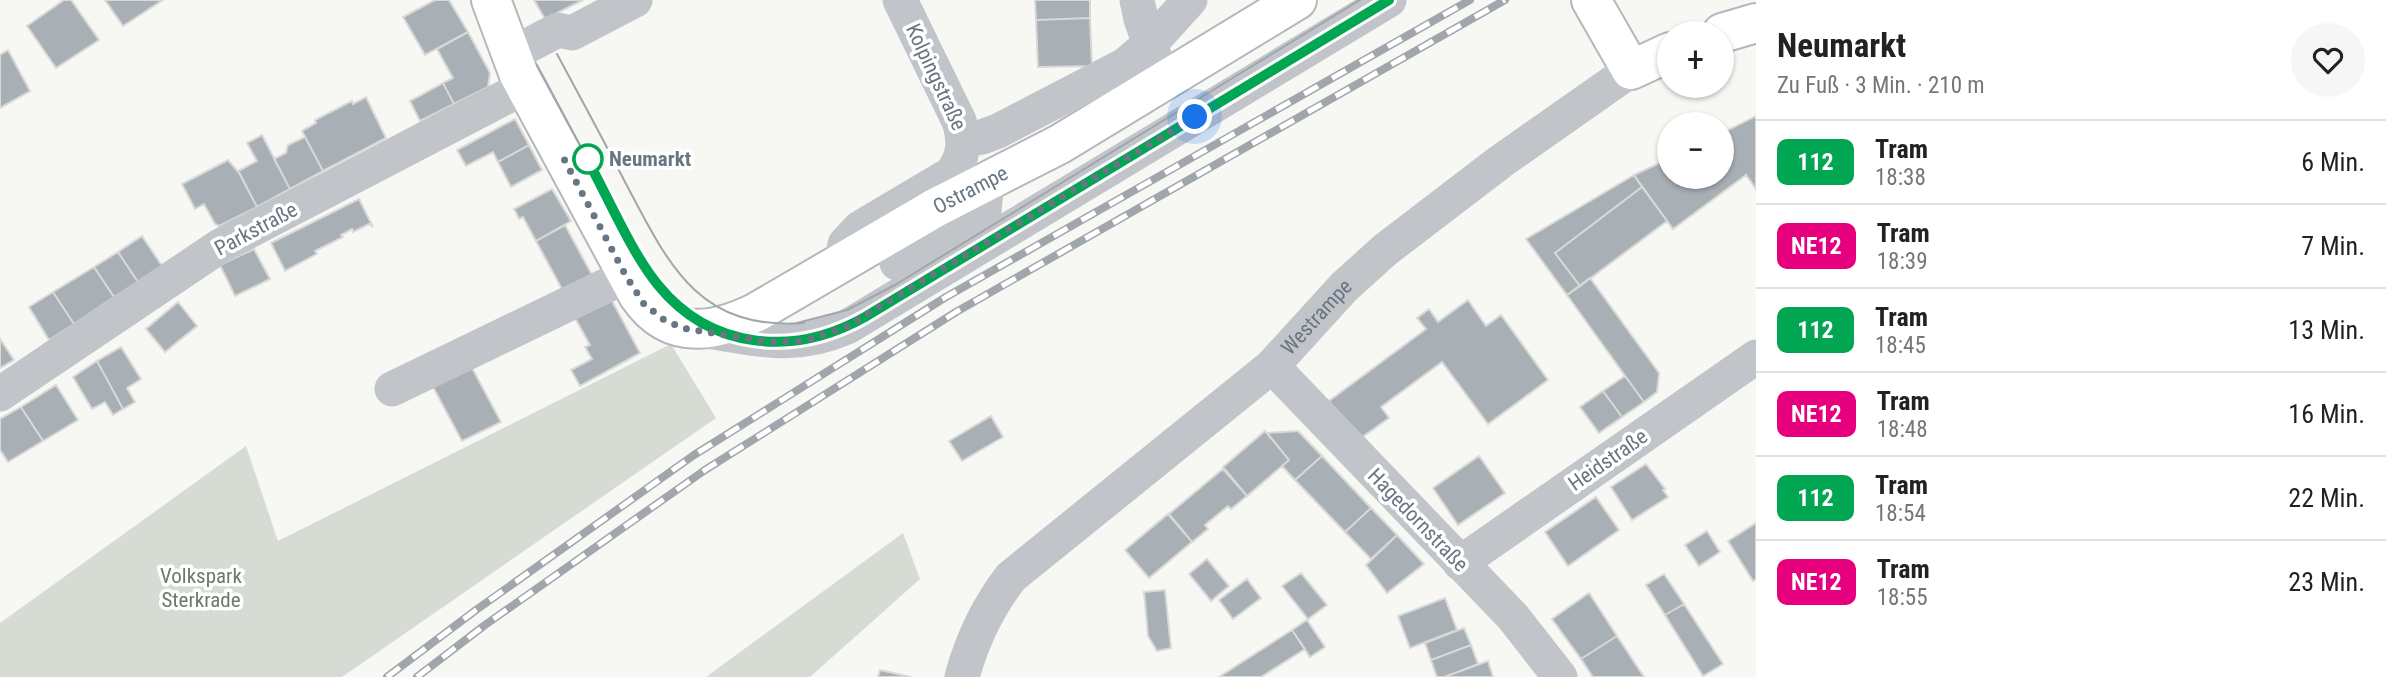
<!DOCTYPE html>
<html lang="de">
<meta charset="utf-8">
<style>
:root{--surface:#fff;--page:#f6f6f6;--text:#222;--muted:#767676;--line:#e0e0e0}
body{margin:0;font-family:"Roboto Condensed",sans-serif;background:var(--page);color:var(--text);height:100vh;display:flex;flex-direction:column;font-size:26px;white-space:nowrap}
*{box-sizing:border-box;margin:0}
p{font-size:23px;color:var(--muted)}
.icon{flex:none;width:38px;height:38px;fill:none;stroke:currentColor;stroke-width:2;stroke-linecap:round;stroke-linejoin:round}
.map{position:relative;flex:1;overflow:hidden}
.sheet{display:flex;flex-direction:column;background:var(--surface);width:630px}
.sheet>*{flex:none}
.badge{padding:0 14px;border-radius:10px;font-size:24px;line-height:46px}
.buttons{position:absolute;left:1657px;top:21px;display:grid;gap:14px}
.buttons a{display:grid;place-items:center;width:77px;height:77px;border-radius:50%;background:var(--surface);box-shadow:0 2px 5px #0004;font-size:35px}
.you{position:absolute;width:35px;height:35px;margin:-18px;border:5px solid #fff;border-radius:50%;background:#1a73e8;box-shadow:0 0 0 10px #1a73e833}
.map>.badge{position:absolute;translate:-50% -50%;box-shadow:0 0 0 4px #fff}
.round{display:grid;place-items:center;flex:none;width:74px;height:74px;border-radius:37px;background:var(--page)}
.overview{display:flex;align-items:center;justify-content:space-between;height:119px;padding:0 21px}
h1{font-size:33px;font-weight:700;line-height:52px}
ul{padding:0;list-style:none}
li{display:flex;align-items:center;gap:21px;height:84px;padding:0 21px;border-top:2px solid var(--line)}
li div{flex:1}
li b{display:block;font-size:26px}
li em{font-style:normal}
li .badge{min-width:77px;font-weight:700;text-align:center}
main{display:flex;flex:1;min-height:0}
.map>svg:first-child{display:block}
.green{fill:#d6dcd4}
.building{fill:#a8afb5;stroke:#d9d9d7;stroke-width:2}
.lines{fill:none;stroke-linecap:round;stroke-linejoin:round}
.major-casing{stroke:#b4b8bc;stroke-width:42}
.minor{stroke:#c1c4c8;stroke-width:35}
.major{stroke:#fff;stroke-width:38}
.tram{stroke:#a0a6ac;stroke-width:2}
.rail-casing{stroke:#a0a6ac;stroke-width:8}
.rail{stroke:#fff;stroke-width:5;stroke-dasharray:16;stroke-linecap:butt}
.line-casing{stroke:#fff;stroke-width:16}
.line{stroke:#00a651;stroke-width:10}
.walk{stroke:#687684;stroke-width:7;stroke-dasharray:0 12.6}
.stop-dot{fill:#fff;stroke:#00a651;stroke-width:3.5}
.labels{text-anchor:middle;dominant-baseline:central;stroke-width:7;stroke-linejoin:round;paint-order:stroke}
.street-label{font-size:21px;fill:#687684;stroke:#fff}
.stop-label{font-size:21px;font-weight:bold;fill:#687684;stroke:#fff;text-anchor:start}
.park-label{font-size:21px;fill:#6a7b66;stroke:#fff}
</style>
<main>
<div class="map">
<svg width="1756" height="677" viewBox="0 0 1756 677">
<rect width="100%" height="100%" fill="#f7f7f4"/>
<path class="green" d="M671,344L716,418L342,677H0V623L246,446L278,541Z
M903,533L920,579L810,677H706Z"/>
<path class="building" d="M64,0H71L99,40L56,68L27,26Z
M105,0H163L123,26Z
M435,0H449L468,32L425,55L403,17Z
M534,0H583L545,19Z
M1035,0H1090V18L1036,20Z
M1090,18L1092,66L1038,67L1036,20Z
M468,32L490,73L488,87L454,104L443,83L453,78L437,49Z
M8,50L30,91L0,108V55Z
M443,83L454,104L420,121L410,101Z
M366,97L386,138L323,171L302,131L316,123L315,120L352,101L353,104Z
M1756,116V189L1746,175L1673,229L1634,175L1670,158V177H1722V133Z
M515,119L529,145L498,162L493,152L466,166L457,150Z
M262,135L290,189L257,207L238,171L257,161L247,143Z
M305,137L323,171L290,189L274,159L286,153L288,145Z
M529,145L542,170L511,187L498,162Z
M228,160L240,174L257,207L219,226L215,224L204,204L195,209L182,184Z
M1634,175L1642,187L1555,253L1580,286L1567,295L1526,239Z
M1642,187L1667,221L1580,286L1555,253Z
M552,189L571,221L536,241L523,217L519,219L514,209Z
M359,199L373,227L369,224L353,232L352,229L341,235L343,237L315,251L317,254L285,271L271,243Z
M565,225L592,275L563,291L536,241Z
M142,236L162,266L138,282L118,252Z
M254,249L270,279L235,296L220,265Z
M118,252L138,282L114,297L94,267Z
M94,267L114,297L74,324L53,292Z
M1590,278L1659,373L1657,392L1644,402L1567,295Z
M53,292L74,324L49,340L29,307Z
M611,299L640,353L580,386L571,370L592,359L585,347L590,345L575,318Z
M1468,300L1486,326L1501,315L1548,380L1488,424L1442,362L1381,407L1389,418L1358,440L1329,401L1426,329L1417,318L1429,309L1438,322Z
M178,302L197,326L165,352L146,329Z
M0,339L14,360L0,368Z
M121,347L141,379L127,388L135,402L123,409L97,361Z
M97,361L123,409L113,415L105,402L92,409L73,377Z
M471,366L501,422L462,441L433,387Z
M1625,376L1644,402L1622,417L1603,391Z
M56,385L78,420L43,441L21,407Z
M1603,391L1622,417L1599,433L1580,407Z
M21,407L43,441L8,462L0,450V419Z
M991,416L1003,437L962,461L949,441Z
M1265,431L1289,460L1247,496L1223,467Z
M1298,431L1322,456L1295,480L1282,466L1289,460L1267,433Z
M1322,456L1371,508L1345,532L1295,480Z
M1479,456L1505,493L1458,525L1433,488Z
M1646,464L1665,489L1663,490L1668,497L1632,520L1611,487Z
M1223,469L1247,496L1231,509L1228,506L1205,525L1208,529L1192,542L1169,514Z
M1596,497L1619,530L1568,566L1545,532Z
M1371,508L1397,535L1371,559L1345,532Z
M1168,514L1192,542L1149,578L1125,550Z
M1756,523V579L1753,581L1728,541Z
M1707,531L1720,552L1699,566L1685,545Z
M1397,535L1424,564L1387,593L1366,565Z
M1207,559L1229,586L1211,601L1189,574Z
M1301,573L1327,605L1308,619L1282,586Z
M1664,574L1684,604L1665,615L1646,585Z
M1247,579L1261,598L1233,619L1219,600Z
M1165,590L1171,648L1157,651L1148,636L1144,592Z
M1589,593L1617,636L1581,659L1552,619Z
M1445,598L1457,630L1410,648L1398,616Z
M1684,604L1723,664L1703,676L1665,615Z
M1307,620L1325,647L1310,657L1292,630Z
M1464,628L1471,645L1431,660L1425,643Z
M1292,630L1305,649L1261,677H1219Z
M1617,636L1644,677H1593L1581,659Z
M1471,645L1478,664L1445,677H1437L1431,660Z
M1488,661L1493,677H1448L1447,676Z
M880,670L911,677H878Z"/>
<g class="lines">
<g class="major-casing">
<g id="major">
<path id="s2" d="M491,0L519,75L638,295C669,341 714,333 757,312L935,208L1060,144L1297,0"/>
<path d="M1591,0L1631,70L1670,52"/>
<path d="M1722,33L1756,23"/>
</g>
</g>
<g class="minor">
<path d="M1137,0L1141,19L1156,61"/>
<path d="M510,55L558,30L572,33L635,0"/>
<path d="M965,139L982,137L998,131L1125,65L1149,45L1190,0"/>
<path d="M842,262L845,244L860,228L951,174C965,157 965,140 959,121L900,0"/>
<path d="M897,263L984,211L987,181"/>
<path d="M700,330C755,338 792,351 847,327L1389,0"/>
<path d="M1272,366L1513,617L1560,677"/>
<path d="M392,389L626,276"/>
<path d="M0,394L220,246L525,87"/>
<path d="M1460,563L1756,357"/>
<path id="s1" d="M962,677C972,640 987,608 1011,577L1272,366L1344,287L1385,250L1500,162L1631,70"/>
</g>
<use href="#major" class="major"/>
<path class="tram" d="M557,54C580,97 603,139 625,182C668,263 697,331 804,323
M537,65L647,270C696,336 769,361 847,327L1389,0
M797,323L847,310L895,285L1360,0"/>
<g class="rail-casing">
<path id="rail" d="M387,677L476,610L694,455L946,297L1470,0
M417,677L485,625L705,470L956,312L1505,0"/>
</g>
<use href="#rail" class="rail"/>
</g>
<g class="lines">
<g class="line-casing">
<path id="line" d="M587,159C608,197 631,252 658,285C711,350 794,357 865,317L1389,0"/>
</g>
<use href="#line" class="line"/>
<path class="walk" d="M588,159H564L626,276L644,304L663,319L682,328L769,342L805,341L846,327L1195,117"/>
</g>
<circle class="stop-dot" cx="588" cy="159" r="14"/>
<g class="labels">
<g class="street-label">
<text transform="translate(936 77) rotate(65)">Kolpingstraße</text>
<text stroke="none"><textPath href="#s2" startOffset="710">Ostrampe</textPath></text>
<text transform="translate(256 229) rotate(-28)">Parkstraße</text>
<text stroke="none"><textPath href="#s1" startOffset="514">Westrampe</textPath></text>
<text transform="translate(1608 460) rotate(-35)">Heidstraße</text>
<text transform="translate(1418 520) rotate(46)">Hagedornstraße</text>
</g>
<g class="stop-label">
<text x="609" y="159">Neumarkt</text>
</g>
<g class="park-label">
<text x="201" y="576">Volkspark<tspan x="201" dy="24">Sterkrade</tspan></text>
</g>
</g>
</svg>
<div class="buttons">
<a>+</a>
<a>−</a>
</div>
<div class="you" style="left:1195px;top:117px"></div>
</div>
<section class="sheet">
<div class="overview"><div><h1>Neumarkt</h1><p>Zu Fuß · 3 Min. · 210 m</p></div><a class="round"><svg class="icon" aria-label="heart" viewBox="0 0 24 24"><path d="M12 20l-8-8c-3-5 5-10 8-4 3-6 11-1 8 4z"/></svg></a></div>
<ul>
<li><span class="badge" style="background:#00a651;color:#fff">112</span><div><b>Tram</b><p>18:38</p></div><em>6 Min.</em></li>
<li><span class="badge" style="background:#e6007e;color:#fff">NE12</span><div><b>Tram</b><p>18:39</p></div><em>7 Min.</em></li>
<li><span class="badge" style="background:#00a651;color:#fff">112</span><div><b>Tram</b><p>18:45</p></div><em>13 Min.</em></li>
<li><span class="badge" style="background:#e6007e;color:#fff">NE12</span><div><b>Tram</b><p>18:48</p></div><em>16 Min.</em></li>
<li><span class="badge" style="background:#00a651;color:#fff">112</span><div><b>Tram</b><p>18:54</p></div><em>22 Min.</em></li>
<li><span class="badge" style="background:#e6007e;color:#fff">NE12</span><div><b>Tram</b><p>18:55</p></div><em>23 Min.</em></li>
</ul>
</section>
</main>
